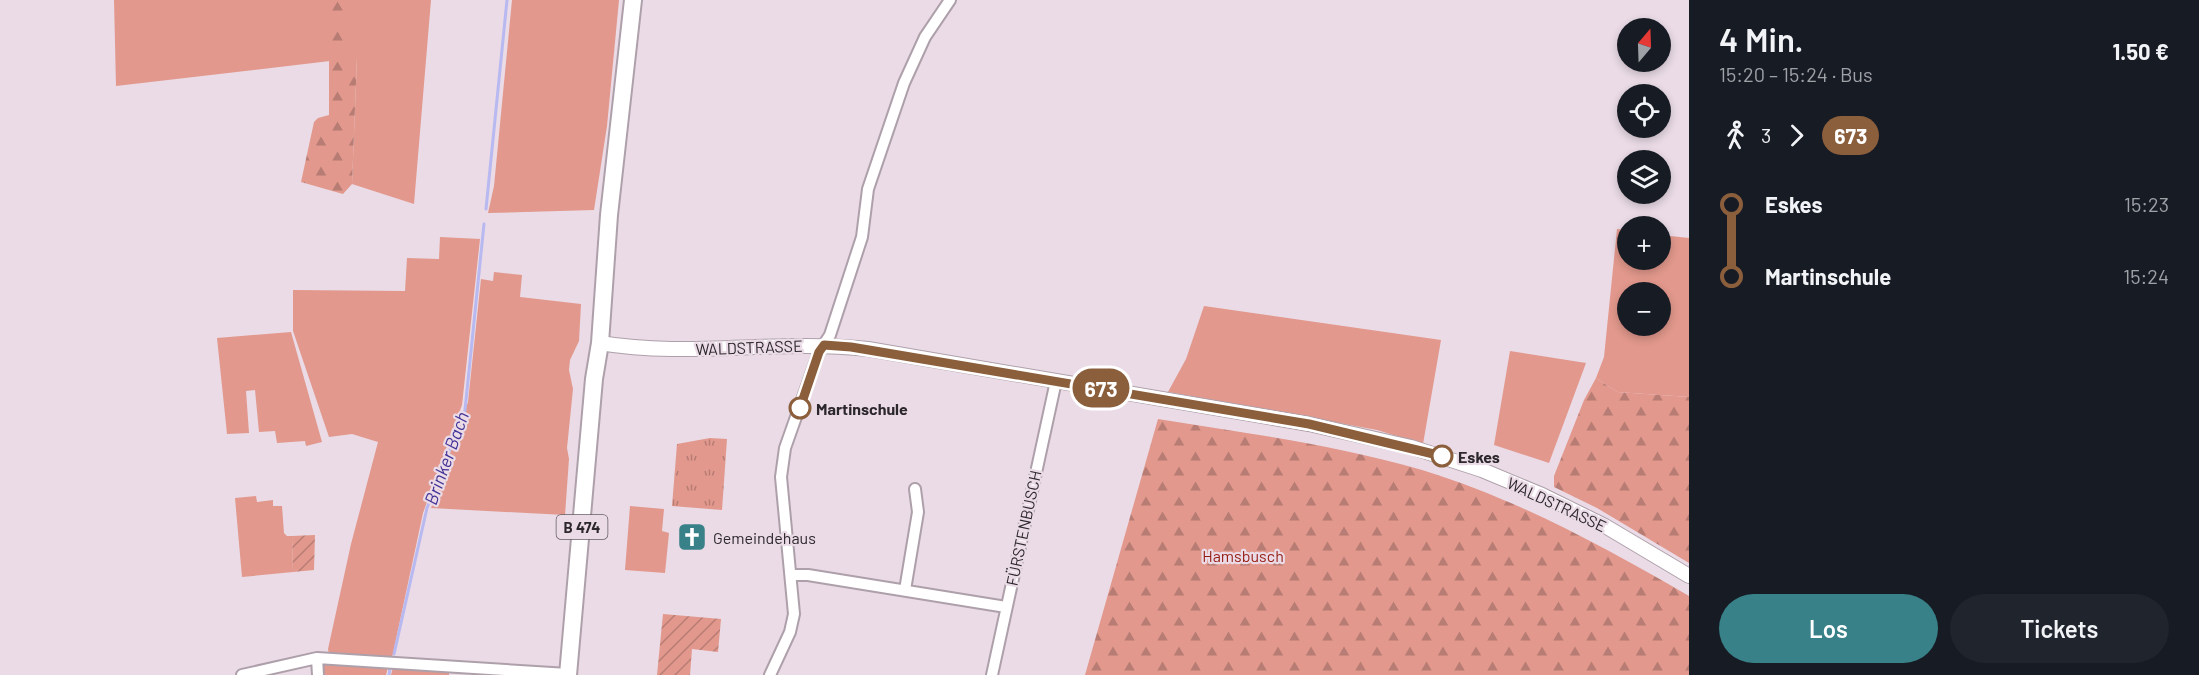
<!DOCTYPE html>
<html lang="de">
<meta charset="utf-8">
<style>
:root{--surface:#171b24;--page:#20242c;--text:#f1f3f6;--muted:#9ea1a6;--accent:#398188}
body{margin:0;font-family:Barlow,sans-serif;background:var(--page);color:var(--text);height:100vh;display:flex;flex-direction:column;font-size:22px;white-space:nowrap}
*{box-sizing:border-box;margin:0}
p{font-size:20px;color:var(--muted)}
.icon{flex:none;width:33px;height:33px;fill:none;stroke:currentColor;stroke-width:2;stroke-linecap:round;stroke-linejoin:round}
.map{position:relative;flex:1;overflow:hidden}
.details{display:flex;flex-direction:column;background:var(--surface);width:510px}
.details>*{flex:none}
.badge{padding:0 12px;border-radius:20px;font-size:21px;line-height:39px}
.needle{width:39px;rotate:19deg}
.tools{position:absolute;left:1617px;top:18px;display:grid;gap:12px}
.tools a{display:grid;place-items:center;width:54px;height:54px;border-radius:50%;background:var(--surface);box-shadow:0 3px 9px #0003;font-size:30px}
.map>.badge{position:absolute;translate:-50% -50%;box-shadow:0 0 0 3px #fff}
.legs{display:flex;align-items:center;gap:9px;height:66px;padding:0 30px;font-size:20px}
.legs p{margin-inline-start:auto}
.overview{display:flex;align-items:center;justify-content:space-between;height:102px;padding:0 30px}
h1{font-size:33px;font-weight:600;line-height:45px}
.action{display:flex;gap:12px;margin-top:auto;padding:12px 30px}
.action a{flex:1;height:69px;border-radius:36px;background:var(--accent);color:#fff;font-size:24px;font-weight:600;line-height:69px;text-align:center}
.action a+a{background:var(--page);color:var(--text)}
ul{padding:0 30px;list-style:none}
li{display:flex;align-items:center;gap:21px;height:72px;font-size:22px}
li i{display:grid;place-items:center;width:9px;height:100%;margin:0 8px;background:currentColor}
li i::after{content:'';width:15px;height:15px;margin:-8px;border:4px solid;border-radius:50%;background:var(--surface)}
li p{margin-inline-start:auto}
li:first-child i{background:linear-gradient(#0000 50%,currentColor 0)}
li:last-child i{background:linear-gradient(currentColor 50%,#0000 0)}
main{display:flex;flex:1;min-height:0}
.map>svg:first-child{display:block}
.grass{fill:#e2988c;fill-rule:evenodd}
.forest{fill:url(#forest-firs)}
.park{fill:url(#park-tufts)}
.garden{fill:url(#garden-furrows)}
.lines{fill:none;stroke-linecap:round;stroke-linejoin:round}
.stream{stroke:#b8b9f0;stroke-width:3}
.street-casing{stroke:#aea0aa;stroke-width:14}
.secondary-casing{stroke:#aea0aa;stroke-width:16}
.primary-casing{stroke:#aea0aa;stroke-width:20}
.street{stroke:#fff;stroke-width:10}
.secondary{stroke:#fff;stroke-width:14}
.primary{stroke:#fff;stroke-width:16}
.line-1-casing{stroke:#fff;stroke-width:14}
.line-1{stroke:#8b5e3c;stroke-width:9}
.stop-1-dot{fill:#fff;stroke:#8b5e3c;stroke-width:3}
.labels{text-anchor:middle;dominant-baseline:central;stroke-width:4.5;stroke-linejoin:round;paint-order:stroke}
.shield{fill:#eadbe6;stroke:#655d63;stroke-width:1.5}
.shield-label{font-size:15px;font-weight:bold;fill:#2c272b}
.street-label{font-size:16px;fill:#2c272b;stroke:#eadbe6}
.stop-label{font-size:16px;font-weight:bold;fill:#2c272b;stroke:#eadbe6;text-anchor:start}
.poi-label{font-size:16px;fill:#2c272b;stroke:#eadbe6;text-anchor:start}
.park-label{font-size:16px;fill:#961d13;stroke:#eadbe6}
.water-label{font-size:18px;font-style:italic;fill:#413297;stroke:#eadbe6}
</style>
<main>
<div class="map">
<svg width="1689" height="675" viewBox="0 0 1689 675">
<defs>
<pattern id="forest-firs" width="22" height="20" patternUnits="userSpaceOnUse" patternTransform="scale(1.5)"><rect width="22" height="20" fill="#e2988c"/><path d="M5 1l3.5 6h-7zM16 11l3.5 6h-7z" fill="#b77c73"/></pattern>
<pattern id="park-tufts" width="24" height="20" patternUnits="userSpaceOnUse" patternTransform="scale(1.5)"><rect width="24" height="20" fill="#e2988c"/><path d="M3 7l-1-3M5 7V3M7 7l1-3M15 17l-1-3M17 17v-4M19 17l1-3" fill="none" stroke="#b77c73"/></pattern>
<pattern id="garden-furrows" width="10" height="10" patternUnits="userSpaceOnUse" patternTransform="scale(1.5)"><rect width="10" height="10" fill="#e2988c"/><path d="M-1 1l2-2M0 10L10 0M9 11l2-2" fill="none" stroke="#b77c73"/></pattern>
</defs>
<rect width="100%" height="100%" fill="#eadbe6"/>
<path class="grass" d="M114,0H329L330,61L116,86Z
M343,0H431L414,204L352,184L357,58L343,56Z
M512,0H619L607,126L594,210L488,213L494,186Z
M1617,229L1627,230L1628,260H1660L1661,235L1689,238V397L1617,392L1596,378L1604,357ZM1628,292H1660V326H1628Z
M440,237L480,239L462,405L423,513L392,658L329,655L328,649L351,544L378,442L352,434L329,437L293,331V290L405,291L407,258L439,259Z
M494,272L522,275L520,297L581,304L579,341L570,360L569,370L573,389L567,448L569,459L565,515L431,508L468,402L481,279L493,281Z
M1204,306L1441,340L1423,444L1377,430L1168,392L1186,359Z
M291,332L322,442L306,446L305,441L277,443L275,431L259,432L255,390L246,391L249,433L227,434L217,338Z
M1510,351L1586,363L1549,463L1494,445Z
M256,496L257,502L273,500V506H282L284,533L287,536H292L293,572L242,577L235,498Z
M630,506L664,509L662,531L669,533L665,573L625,570Z
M321,663L388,667L386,675H321Z
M393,667L449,671V675H391Z"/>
<path class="forest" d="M329,0H343V55L357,57L352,184L343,194L301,182L314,122L318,118L329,115Z
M1596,378L1617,392L1689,397V563L1597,508L1554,487V476L1584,400Z
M1158,419C1246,433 1336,445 1422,470C1517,499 1604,547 1689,596V675H1085Z"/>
<path class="park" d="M710,438L727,439L722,510L672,506L677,444Z"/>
<path class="garden" d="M315,535L314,570L293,572L292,536Z
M663,614L721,619L718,652L692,649L690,675H657Z"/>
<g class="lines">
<path class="stream" d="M486,209L507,0
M394,654L427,508L465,410L484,224
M389,675L390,668"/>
<g class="street-casing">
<path id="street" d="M791,575H808L1006,607
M905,590L918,512L915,489
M317,658L318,675
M242,675L317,658L568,674
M770,675L790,632L794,614L781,477L785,448L819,352L830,335L862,237L868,189L904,83L925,37L950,0
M992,675L1056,381"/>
</g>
<g class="secondary-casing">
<path id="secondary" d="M600,343C688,358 778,339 868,349L1309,424L1411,447L1482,470L1542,495L1605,526L1689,576"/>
</g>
<g class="primary-casing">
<path id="primary" d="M568,675L594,379L600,343L609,215L633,0"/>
</g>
<use href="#street" class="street"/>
<use href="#secondary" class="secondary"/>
<use href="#primary" class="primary"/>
</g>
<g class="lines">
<g class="line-1-casing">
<path id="line-1" d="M800,408L819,352L824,345L851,347L1309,424L1442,456"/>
</g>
<use href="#line-1" class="line-1"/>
</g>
<defs>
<g id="church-square" transform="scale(1.5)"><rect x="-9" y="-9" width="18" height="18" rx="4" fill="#398188" stroke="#eadbe6"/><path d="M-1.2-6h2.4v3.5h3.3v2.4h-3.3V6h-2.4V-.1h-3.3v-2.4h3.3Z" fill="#fff"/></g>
</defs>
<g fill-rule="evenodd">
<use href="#church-square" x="692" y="537"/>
</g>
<g class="stop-1-dot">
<circle cx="800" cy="408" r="10"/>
<circle cx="1442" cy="456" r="10"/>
</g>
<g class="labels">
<rect class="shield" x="556.5" y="515" width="51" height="24" rx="4.5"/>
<g class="shield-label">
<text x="582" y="527">B 474</text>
</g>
<g class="street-label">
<text transform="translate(749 347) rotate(-2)">WALDSTRASSE</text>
<text transform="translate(1557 504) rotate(25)">WALDSTRASSE</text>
<text transform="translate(1023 528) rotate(-78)">FÜRSTENBUSCH</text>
</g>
<g class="stop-label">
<text x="816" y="408">Martinschule</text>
<text x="1458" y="456">Eskes</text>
</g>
<g class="poi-label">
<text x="713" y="537">Gemeindehaus</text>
</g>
<g class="park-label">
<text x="1243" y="555">Hamsbusch</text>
</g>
<g class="water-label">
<text transform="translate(446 458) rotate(-70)">Brinker Bach</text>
</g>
</g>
</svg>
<div class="tools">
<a><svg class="needle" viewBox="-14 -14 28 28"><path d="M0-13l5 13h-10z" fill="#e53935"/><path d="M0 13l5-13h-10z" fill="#9ea1a6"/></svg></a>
<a><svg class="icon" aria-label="locate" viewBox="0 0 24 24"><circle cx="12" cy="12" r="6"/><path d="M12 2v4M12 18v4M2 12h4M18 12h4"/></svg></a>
<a><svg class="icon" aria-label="layers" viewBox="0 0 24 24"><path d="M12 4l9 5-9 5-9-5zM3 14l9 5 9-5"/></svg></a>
<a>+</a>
<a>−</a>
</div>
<b class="badge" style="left:1101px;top:388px;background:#8b5e3c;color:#fff">673</b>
</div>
<section class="details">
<div class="overview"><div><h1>4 Min.</h1><p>15:20 – 15:24 · Bus</p></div><b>1.50 €</b></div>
<div class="legs"><svg class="icon" aria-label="walk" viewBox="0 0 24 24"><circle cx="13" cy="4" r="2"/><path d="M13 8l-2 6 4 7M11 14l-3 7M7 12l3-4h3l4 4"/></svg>3<svg class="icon" aria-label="forward" viewBox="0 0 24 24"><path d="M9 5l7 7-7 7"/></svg><b class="badge" style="background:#8b5e3c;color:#fff">673</b></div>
<ul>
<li><i style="color:#8b5e3c"></i><b>Eskes</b><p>15:23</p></li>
<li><i style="color:#8b5e3c"></i><b>Martinschule</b><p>15:24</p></li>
</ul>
<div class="action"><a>Los</a><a>Tickets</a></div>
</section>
</main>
